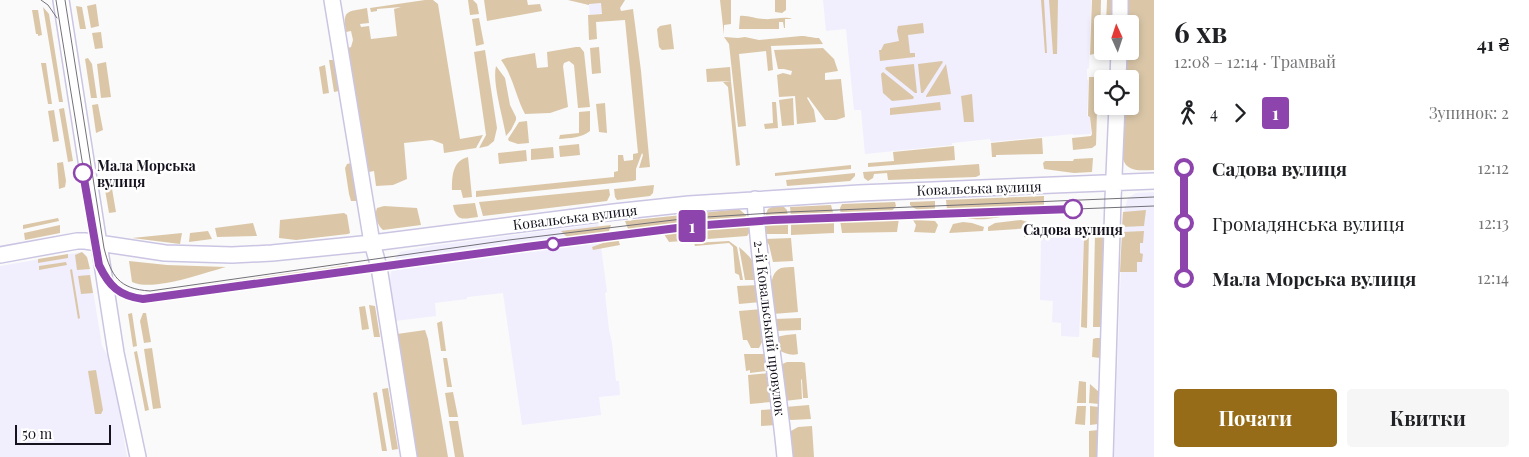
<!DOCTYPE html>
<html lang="uk">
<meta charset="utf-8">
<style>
:root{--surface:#fff;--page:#f6f6f6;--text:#202124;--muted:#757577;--accent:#966c18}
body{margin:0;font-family:"Playfair Display",serif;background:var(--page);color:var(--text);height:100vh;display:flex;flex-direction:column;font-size:19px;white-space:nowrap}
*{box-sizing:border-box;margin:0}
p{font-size:16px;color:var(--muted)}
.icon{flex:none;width:28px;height:28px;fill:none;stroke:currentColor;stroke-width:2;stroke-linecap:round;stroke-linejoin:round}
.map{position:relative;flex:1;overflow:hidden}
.sheet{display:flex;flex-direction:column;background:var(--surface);width:375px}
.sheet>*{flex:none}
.badge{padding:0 10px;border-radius:4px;font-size:18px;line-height:32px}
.needle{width:32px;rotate:357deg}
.buttons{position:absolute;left:1094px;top:15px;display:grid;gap:10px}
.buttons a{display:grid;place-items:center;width:45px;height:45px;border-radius:5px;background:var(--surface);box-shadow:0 2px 8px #0003;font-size:25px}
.scale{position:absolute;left:15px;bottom:12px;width:96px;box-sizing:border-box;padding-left:5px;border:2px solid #16131e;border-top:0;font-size:14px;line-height:18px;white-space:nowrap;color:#16131e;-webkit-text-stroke:4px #fff;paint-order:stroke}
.map>.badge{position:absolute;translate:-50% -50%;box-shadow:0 0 0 2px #fff}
.legs{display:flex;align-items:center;gap:8px;height:55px;padding:0 20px;font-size:16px}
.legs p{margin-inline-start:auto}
.summary{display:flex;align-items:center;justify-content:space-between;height:85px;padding:0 20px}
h1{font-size:28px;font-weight:700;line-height:38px}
.cta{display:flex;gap:10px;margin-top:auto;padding:10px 20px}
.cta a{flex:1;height:58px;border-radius:5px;background:var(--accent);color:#fff;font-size:20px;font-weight:700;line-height:58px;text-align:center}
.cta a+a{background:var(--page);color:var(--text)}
ul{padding:0 20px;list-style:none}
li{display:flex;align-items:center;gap:18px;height:55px;font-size:19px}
li i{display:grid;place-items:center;width:8px;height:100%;margin:0 6px;background:currentColor}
li i::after{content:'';width:12px;height:12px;margin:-6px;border:4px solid;border-radius:50%;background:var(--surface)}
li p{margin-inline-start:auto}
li:first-child i{background:linear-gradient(#0000 50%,currentColor 0)}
li:last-child i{background:linear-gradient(currentColor 50%,#0000 0)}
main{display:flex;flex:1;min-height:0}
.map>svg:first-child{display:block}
.built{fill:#f1eefe}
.green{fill:#dbc7a8}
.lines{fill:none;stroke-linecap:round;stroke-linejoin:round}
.minor-casing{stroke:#cbc5e3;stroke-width:18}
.minor{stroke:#fff;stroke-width:15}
.tram{stroke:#737178;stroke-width:1}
.line-1-casing{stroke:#fff;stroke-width:11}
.line-1{stroke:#8e44ad;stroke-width:8}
.stop-1-dot{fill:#fff;stroke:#8e44ad;stroke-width:2.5}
.labels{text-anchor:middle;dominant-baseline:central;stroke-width:5;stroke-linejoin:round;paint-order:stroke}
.stop-label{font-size:14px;font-weight:bold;fill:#16131e;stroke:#fff;text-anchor:start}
.street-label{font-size:14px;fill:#16131e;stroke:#fff}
</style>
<main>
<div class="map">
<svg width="1154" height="457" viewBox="0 0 1154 457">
<rect width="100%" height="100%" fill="#fafafa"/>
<path class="built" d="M568,0H625L620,8L621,11L590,15L589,5Z
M823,0H1091L1089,68L1087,69V79L1088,80L1087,116L1090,117L1091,134L1073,135V134L991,142L990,139L952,143V145L865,154L861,110H854L846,29L826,31Z
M1154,192V457H1114L1123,214L1128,198L1136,193Z
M598,224L607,292L605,293L609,330L612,343L616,381H619L620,395L599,397L601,415L522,425L503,293L467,297V299L435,303L436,316L395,321L390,279L393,261L400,252L431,246Z
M1063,237L1084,238L1079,337L1061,336V323L1052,322L1053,301L1040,300L1041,238Z
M82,252L85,254L88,260L102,346L111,362L127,457H0V266Z"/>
<path class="green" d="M425,0H433L438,4L460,139L483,135L476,148L444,153L443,144L432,140L404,143L407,179L393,185L376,186L374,171L369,172L348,48L351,47L353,40L351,31L346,32C342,9 348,12 367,8L369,23L360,24L361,27L369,26L371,39L397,36L394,9L401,7L377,9V11L371,12L370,8Z
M468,0H473L477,4L479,14L470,15Z
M484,0H527L528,5L540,4L542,11L487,21Z
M568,0H625L620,8L621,11L633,9L641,71L650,167L639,168L643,155L642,153L636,169V180L633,181L476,197V191L614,177V172L618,171V155H623L624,161L633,160V154L638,153L625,20L596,22L597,39L589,40L588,15L602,14L601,3L589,4V5Z
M720,0H731V24L724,25V35Z
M775,0H786V10L782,13L775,12Z
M1041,0H1044L1047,53H1045Z
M1049,0H1058L1057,54H1053Z
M1092,0H1101L1100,46L1097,53L1090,55Z
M1107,0H1112L1111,24H1106Z
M1128,0H1154V170C1142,170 1127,173 1123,159L1125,106H1130V79H1126L1127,51H1130V24H1128Z
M96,4L99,26L91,28L87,6Z
M76,6L82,7L86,29H80Z
M43,7L49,14L63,102H59Z
M32,10H38L42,35L38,36V34H36Z
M740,16C747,15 756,19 764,19C773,20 784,16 792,19H785V28H784L783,22H779V29H739Z
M479,18L484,44L476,46L472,19Z
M923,23L924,33L908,35L910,53H915V57L880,61L879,50H881L884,44L899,41L897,31L898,26Z
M671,24L674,49L662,50L659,47L657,29L660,26Z
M101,32L103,48L95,49L92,33Z
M801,36C808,36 812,38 819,38L823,44L771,46L773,70L768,71L766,51L739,54L746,126L738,127L729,44L724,37L738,38L745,37L759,40Z
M576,47H580L584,52L590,107L578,108L574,65L569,61L564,63L563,66L568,107L550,113L525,114C516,97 513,76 501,60L506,58L535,53L537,68L548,67L547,52Z
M599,47L601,73L592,74L590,48Z
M823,48L834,59L838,71L825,73V80L841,79L845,117L836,120H825L808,97L807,98L814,110L816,122L797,124L795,96L779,97L777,75L783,73L791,75L792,71L784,69H778L774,50Z
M485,50L497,128L494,141L488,146L479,148L486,135L474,52Z
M88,58L92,64L97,98H91L85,59Z
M329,60H334L339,91L334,92Z
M942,61L943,62L923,93H921L918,64Z
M106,62L111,97L101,98L97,64Z
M41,63H46L52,104H48Z
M914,64L917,93H915L885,69L886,67Z
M946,64L951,94L926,97V96Z
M325,65L329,93L323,94L319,67Z
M496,66L505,78L510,105L516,117V120L511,130L506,136C503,117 492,83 496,66Z
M730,67L731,81L707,82L706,69Z
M883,72L914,97L913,99L892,101L883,93L881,74Z
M1089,77H1098L1096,145L1092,148L1073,150L1072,138L1091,136L1092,134L1090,117L1088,116Z
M731,81L740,165L736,166L728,87L723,82Z
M972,94L974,122H964L961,96Z
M793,98L794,125L782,126L779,100Z
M772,102H776L778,128L765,129L764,124L773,123Z
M940,102L941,110L890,115V108Z
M605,103L607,133L599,132L596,104Z
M98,104L103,130L96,133L92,105Z
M64,108L73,161L68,162L59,109Z
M54,110L59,141L53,142L48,111Z
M590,111V131C582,138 570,138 559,139L560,135L579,133V112Z
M527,121L529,143L518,144L509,141L508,139L519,122Z
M1042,138L1043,154L996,155V157H992L991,143Z
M579,144L580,155L560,157L559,146Z
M954,146L955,160L868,167V163L894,161L893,152Z
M553,147L554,158L531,160V149Z
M526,150L527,161L499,164L498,153Z
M468,157L472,197L463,198L461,190H452C452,177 452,161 468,157Z
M1093,158L1092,172L1074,173L1044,169L1043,163L1045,161H1073L1074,159Z
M63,162L66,181L65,187L59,189L57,163Z
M351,163L358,201H351L349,194L345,168L347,164Z
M979,164L980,175L976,177L888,180L887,173L874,174L873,178L868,181L864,178L863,172Z
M851,165V169L775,176V173Z
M855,173V176L850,181L787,186L786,180Z
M110,177L116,212L109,213L103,178Z
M654,185L653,193L650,196L617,200L615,197L614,189Z
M609,189L610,195L607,201L483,216L479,202Z
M1044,196V205C1038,208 1032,212 1027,214C1022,216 1016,215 1011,215C984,220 972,223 947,210L946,200Z
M935,201V209C926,216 918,211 910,205V202Z
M895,202L896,206L891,212L884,214L841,215L840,208L842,204Z
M475,203L478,217C463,219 456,222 453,205Z
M831,205L834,216L791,217L790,207Z
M384,206L417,208L421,225L383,230C377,225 374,215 377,208Z
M772,207H784L787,210L788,217L764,218L768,209Z
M739,209L747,216L736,220L637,230L628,229L625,221Z
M1146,210L1144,226L1122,227L1123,212Z
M344,213L347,215L350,233L348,234L296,240L279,238L280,220Z
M58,218L59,221L23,229V225Z
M899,218L897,232L842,233L840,220Z
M913,220L935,221L938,225L935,233L914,232L916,225Z
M1021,220L1031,223V228L988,231V227L995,223Z
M834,221V233L791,235V223Z
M963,222L972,223L984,227L983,231L949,233L953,224Z
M253,223L257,236L217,237L215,228Z
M788,223V234H763L764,224Z
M60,225V233L25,240L24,233Z
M611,225L609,231L604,235L573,238L567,237L561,231Z
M745,225L750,227L751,230L747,236L669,242L664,234Z
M208,231L212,239L189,242L190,233Z
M1053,231L1052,237H1024V232Z
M1104,231L1101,327H1093L1095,234Z
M1144,231L1143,243H1140V253L1143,254L1142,262H1137V272H1120L1122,232Z
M1089,232L1087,328L1081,327L1084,237Z
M182,233L180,244L132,238Z
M791,238L793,261L773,262L769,245L765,239Z
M614,239H618L620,245L593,250L592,247Z
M729,241L737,247L743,280H740L739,275L735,273L733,247L729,243L695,246L694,243Z
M739,247C752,258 756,263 758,280H745Z
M82,252L87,257L90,269L77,270L75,255Z
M68,254V258L38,263V259Z
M129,261L167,265L226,267C203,273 153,292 132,282Z
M66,262L67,265L39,270V266Z
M348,265L349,270L315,274V270Z
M794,267L798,312L773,314C772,301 766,274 781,268C785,267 790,267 794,267Z
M72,269L80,318L78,319L70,270Z
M306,271L307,276L156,297L155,292Z
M90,275L93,293L81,294L78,276Z
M759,285L761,302L739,304L737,286Z
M369,305L375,306L380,337H374Z
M365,306L369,329L362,330L359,307Z
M762,309L765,333L761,337L762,342L759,348H751L747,340H743L739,311Z
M132,313L137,346L133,347L128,314Z
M143,313H146L151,342L144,343L140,321Z
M801,318V330L775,331L774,319Z
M442,321L446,351H441L437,323Z
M425,330L428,339L448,457H417L397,334Z
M796,334L798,354C790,356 785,353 778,350L776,337L786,335Z
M1096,338H1101L1100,358L1092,357L1093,339Z
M152,348L161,408L153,409L144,349Z
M137,351L149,410L145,411L134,352Z
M744,354H765L770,368L766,371L750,373V370L746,371Z
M443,358H447L452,387H447Z
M787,362H802L805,363L808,398H803L802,380L801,379L802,399L784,401L780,365Z
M96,370L103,410L101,414H95L88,371Z
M770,373L773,400L771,402L750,404L748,375Z
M1079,381L1086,382V403H1077Z
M1090,384L1099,392V404L1089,403Z
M388,388L398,449L392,450L382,389Z
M377,392L387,451H382L373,393Z
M453,392L458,417H449L445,393Z
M809,405L811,419L791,420L786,418L785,407Z
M1077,406H1086L1085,425L1075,424Z
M1090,406L1099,407L1098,424L1090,425Z
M774,409L776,425L761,426V410Z
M449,421H458L464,457H455Z
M812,426L814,457H790L788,439L791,431L798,427Z
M1098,430L1097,457H1089V431Z"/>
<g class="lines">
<g class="minor-casing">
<path id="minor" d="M61,0L116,353L138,457
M332,0L372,243L379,267L409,457
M1120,24V0
M1118,79L1119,51
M755,199C760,285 777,371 785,457
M0,255L77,241H85L165,253L232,255L272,253L372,243L614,212L689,204L859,193L1154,181
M1105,457L1113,199L1117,106"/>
</g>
<use href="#minor" class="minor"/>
<path class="tram" d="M41,0L48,5L57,18
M56,0L99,265C116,300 133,301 169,296L497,251L693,226L789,220L1154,206
M65,0L104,248C111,276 119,289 150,291L509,240L690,218L789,212L1154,197"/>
</g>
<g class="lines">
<g class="line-1-casing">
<path id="line-1" d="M83,173L99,265C109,286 119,296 143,299L526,247L693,226L773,220L1073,209"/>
</g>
<use href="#line-1" class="line-1"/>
</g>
<g class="stop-1-dot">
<circle cx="83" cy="173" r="9"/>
<circle cx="1073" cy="209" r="9"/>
<circle cx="553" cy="244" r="6"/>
</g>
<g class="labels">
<g class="stop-label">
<text x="97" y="165">Мала Морська<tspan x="97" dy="16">вулиця</tspan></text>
<text x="1073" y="229" text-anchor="middle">Садова вулиця</text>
</g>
<g class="street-label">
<text transform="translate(979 188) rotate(-2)">Ковальська вулиця</text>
<text transform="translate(575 217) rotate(-7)">Ковальська вулиця</text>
<text transform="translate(770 328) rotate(83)">2-й Ковальський провулок</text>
</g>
</g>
</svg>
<div class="buttons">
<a><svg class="needle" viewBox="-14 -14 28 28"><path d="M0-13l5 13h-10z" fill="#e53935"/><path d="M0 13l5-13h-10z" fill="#757577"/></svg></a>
<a><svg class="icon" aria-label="locate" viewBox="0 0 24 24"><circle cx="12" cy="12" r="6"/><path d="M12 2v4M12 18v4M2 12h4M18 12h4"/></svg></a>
</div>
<div class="scale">50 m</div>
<b class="badge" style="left:692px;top:226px;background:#8e44ad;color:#fff">1</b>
</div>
<section class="sheet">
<div class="summary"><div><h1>6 хв</h1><p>12:08 – 12:14 · Трамвай</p></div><b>41 ₴</b></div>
<div class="legs"><svg class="icon" aria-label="walk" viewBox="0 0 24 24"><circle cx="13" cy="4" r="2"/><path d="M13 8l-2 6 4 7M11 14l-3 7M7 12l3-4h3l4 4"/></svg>4<svg class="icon" aria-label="forward" viewBox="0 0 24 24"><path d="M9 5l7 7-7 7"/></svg><b class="badge" style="background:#8e44ad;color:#fff">1</b><p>Зупинок: 2</p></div>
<ul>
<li><i style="color:#8e44ad"></i><b>Садова вулиця</b><p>12:12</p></li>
<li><i style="color:#8e44ad"></i><span>Громадянська вулиця</span><p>12:13</p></li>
<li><i style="color:#8e44ad"></i><b>Мала Морська вулиця</b><p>12:14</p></li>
</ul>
<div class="cta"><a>Почати</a><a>Квитки</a></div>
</section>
</main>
